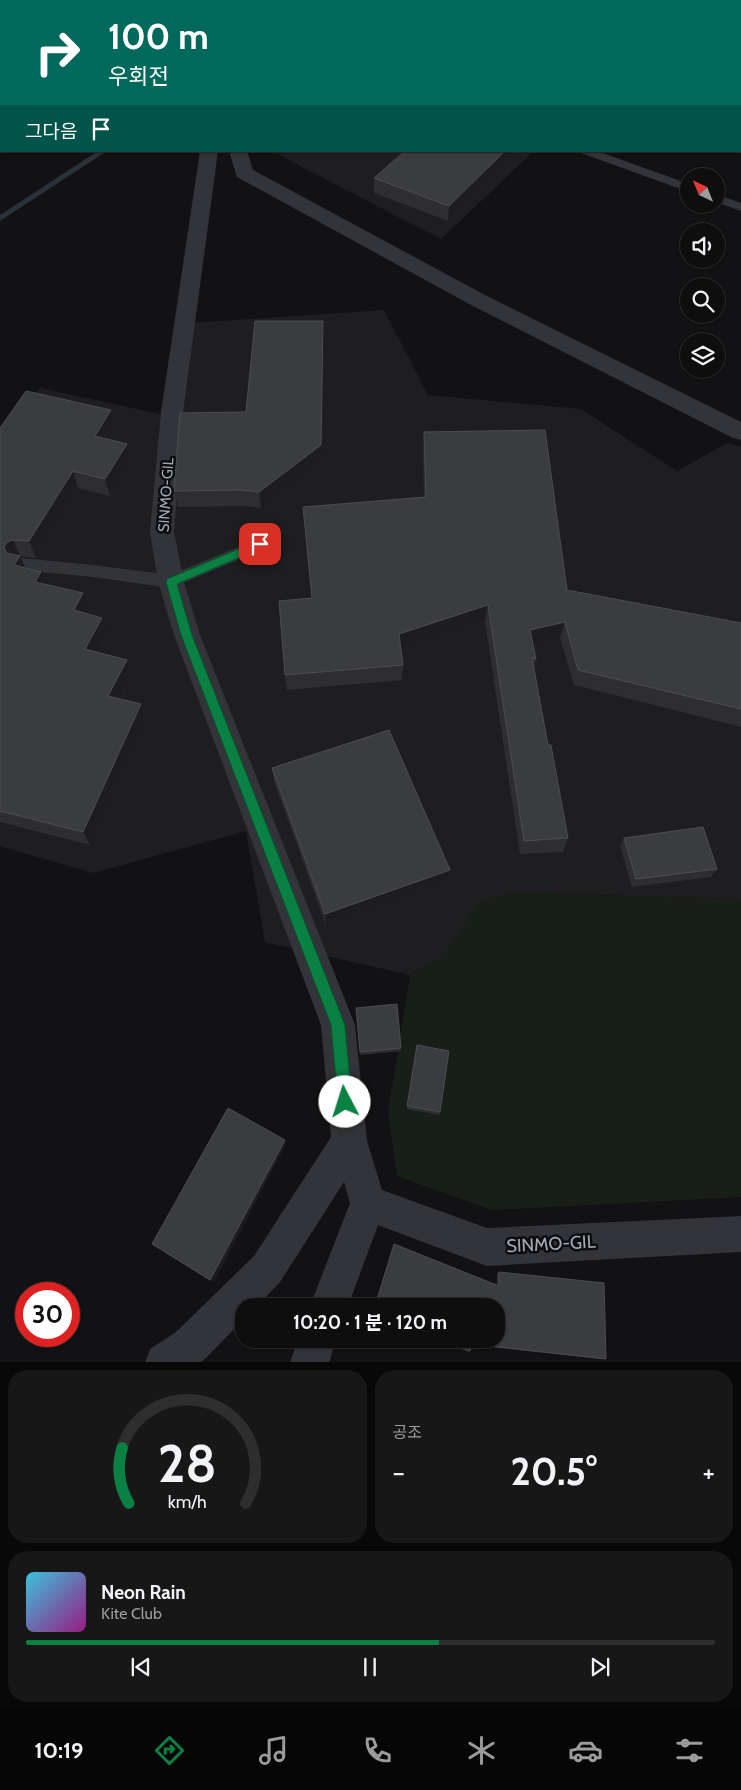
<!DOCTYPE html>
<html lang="ko">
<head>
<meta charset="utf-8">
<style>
  :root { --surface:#0e0e0f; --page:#171718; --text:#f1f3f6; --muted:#9b9c9e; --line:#2e2e2f; --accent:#0b8043 }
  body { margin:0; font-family:Cabin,"Noto Sans KR",sans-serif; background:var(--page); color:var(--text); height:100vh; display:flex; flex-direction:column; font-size:19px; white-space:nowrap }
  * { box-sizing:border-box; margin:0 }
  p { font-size:16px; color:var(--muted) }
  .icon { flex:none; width:28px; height:28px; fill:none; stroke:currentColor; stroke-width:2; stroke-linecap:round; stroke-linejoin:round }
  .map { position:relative; height:1362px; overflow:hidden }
  .side { display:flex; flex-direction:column; gap:8px; padding:8px; background:#080808; flex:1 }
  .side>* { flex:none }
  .banner { position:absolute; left:0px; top:0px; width:741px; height:152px; box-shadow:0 1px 4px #0004,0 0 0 1px var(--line); background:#00695c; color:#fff; overflow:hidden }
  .needle { width:32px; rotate:317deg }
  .tools { position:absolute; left:680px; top:168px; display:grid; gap:10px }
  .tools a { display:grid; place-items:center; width:45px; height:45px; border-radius:50%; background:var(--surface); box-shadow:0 1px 4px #0004,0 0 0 1px var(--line); font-size:25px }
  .speed { position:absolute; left:15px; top:1282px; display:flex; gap:10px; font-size:25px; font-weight:700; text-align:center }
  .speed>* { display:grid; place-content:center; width:65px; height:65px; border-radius:50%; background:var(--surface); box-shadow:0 1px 4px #0004,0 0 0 1px var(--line); line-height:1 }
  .speed .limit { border:8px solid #d22; background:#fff; color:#111 }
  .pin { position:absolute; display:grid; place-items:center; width:42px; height:42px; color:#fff; margin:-21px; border-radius:10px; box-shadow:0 2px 8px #0006 }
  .me { position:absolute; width:55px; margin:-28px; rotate:355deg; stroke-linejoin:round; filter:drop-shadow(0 0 4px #0008) }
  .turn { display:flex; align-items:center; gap:18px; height:105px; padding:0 25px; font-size:22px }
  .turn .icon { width:65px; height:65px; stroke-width:2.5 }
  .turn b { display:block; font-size:35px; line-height:42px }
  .then { display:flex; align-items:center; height:48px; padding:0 25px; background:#0003; gap:10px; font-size:19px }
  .big { font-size:38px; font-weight:700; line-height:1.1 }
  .side .card { flex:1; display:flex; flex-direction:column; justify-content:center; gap:8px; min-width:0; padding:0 18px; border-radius:20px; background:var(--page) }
  .side .dial { align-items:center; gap:0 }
  .dial svg { height:130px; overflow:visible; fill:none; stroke:var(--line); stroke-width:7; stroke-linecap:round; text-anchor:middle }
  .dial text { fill:var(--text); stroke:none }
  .song { display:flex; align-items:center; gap:15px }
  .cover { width:60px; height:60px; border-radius:8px; background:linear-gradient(135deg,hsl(190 70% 55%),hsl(310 70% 35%)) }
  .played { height:5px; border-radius:2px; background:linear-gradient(90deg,var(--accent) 60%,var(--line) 60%) }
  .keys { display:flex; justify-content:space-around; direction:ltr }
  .heat { display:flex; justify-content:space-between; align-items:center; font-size:28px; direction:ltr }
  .side .tiles { flex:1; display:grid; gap:8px; grid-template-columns:1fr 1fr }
  .card:last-child { grid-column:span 2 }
  .trip { position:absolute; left:235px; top:1298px; width:270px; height:50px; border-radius:20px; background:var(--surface); box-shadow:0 1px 4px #0004,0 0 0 1px var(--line); font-weight:700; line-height:50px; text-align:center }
  .menu { display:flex; height:80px; justify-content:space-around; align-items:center; background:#060606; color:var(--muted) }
  .menu .icon { width:35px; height:35px }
  .menu .on { color:var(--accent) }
  .menu b { font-size:22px; color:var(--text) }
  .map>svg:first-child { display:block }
  .built { fill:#1e1e21 }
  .green { fill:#181f18 }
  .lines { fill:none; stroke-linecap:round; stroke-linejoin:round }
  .stream { fill:#283238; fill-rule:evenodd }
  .service { fill:#333439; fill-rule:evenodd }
  .minor { fill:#333439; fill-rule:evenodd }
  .primary { stroke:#4f5258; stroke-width:28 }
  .wall { fill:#2e2e32 }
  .shaded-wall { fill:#1d1d20 }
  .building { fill:#3a3c40; stroke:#4b4d52 }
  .route { fill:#0b8043; stroke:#07532c }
  .labels { text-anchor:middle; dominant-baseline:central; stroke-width:5; stroke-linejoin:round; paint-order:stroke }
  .street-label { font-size:15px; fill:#a3aab5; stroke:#0d0d0f }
  .near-street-label { font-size:18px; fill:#a3aab5; stroke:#0d0d0f }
</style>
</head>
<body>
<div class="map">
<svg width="741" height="1363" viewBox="0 0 741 1363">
  <rect width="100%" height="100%" fill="#121214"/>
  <g class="built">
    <polygon points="279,151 534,151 441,239 279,155"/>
    <polygon points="384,310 428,395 581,409 677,471 727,443 741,447 741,899 517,893 481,900 443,957 410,975 265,942 246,831 93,873 0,846 0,435 40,388 164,415 175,324"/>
  </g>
  <polygon class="green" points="517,893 741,899 741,1197 492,1210 397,1176 388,1113 410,975 443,957 480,900"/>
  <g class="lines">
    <polygon class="stream" points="98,151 107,151 0,221 0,215"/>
    <g class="service">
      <polygon points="579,151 597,151 689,184 689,192 581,153"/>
      <polygon points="716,194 741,203 741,211 716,202"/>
      <polygon points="260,538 266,540 268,544 266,548 171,588 93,577 21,570 15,568 13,564 15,560 21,558 93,565 170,575"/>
    </g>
    <g class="minor">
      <polygon points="200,151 218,151 183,412 174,532 184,582 200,635 355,1025 367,1141 382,1190 487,1228 741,1216 741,1252 487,1266 378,1225 348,1306 310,1306 350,1203 344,1182 280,1282 257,1306 244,1306 244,1319 204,1360 199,1363 145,1363 150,1349 176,1332 254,1256 331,1137 321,1025 174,635 158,582 150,532 161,412"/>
      <polygon points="229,151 247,151 253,170 485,295 741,422 741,440 733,438 471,305 237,177"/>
      <polygon points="298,1339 336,1339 329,1363 290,1363"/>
    </g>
    <g class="primary">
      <polyline points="207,1 210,0"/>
      <polyline points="244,1 246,0"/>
      <polyline points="0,102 1,101"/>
      <polyline points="0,130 1,129"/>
    </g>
  </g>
  <g class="wall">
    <polygon points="518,151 448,221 374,193 374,178"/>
    <polygon points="323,338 322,461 261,508 245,506 178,507 174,491 246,412"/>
    <polygon points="111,410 116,427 109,439 127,444 132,461 110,496 78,488 36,558 20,556 24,568 47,585 89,609 87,614 108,633 98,652 127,660 132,675 120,699 141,704 146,719 90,845 0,822 0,428"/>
    <polygon points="424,432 567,590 741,623 741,727 574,685 560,638 533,644 536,659 534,667 548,745 568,838 563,852 520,854 485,621 401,649 403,665 402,680 287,690 285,675 311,598 424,497 423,450"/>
    <polygon points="272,768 448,881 326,925 274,781"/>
    <polygon points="624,838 717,869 711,877 632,887 620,846"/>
    <polygon points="356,1008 401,1048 401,1051 360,1055"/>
    <polygon points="417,1045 440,1112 440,1115 407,1109"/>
    <polygon points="499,1272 606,1359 601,1359 472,1345 470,1351 468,1352 436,1339 496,1339 497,1274"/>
  </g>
  <g class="shaded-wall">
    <polygon points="505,151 518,151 448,221 449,206"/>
    <polygon points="323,321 323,338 322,461 261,508 259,492"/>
    <polygon points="111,410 116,427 100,453 95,436"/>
    <polygon points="127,444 132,461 110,496 105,479"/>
    <polygon points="73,471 78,488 36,558 29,541"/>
    <polygon points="13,540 27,572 11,563 4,547 7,542"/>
    <polygon points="41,572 48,588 35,582"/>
    <polygon points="83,593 89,609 81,626 74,610"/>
    <polygon points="488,605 485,621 398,650 399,634"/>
    <polygon points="102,618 108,633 91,664 85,649"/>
    <polygon points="565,622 560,638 527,646 530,630"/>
    <polygon points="127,660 132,675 113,711 108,696"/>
    <polygon points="141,704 146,719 90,845 83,832"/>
    <polygon points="450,870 448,881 326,925 325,914"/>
    <polygon points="285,1140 286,1144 214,1282 210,1280"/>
  </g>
  <g class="building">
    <polygon points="405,151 505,151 449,206 374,178"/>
    <polygon points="255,321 323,321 321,445 259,492 242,490 174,491 180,413 246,412"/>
    <polygon points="26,391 111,410 95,436 127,444 105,479 73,471 29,541 13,540 7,542 4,547 7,553 20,556 14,565 41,572 35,582 83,593 74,610 102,618 85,649 127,660 108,696 141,704 83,832 0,811 0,428"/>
    <polygon points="545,430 567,590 741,623 741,709 578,670 565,622 530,630 536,659 532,658 548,745 551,745 568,838 524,841 488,605 399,634 403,665 285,675 279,601 312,598 303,507 426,497 424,432"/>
    <polygon points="389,730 450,870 325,914 272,768"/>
    <polygon points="703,827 717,869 636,879 624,838"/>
    <polygon points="397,1004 401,1048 360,1052 356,1008"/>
    <polygon points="417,1045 449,1051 440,1112 407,1106"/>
    <polygon points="228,1108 285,1140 210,1280 152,1244"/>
    <polygon points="394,1244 499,1286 499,1272 604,1283 606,1359 472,1344 470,1351 439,1339 496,1339 496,1306 375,1306"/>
  </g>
  <polygon class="route" points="260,540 264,542 265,544 264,547 177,584 192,635 345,1025 352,1102 350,1107 345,1109 340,1107 338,1102 331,1025 181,635 166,582 167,579"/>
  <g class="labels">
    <g class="street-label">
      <text transform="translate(166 495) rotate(-86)">SINMO-GIL</text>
    </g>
    <g class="near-street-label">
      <text transform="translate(551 1244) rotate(-3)">SINMO-GIL</text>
    </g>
  </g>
</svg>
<div class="tools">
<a><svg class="needle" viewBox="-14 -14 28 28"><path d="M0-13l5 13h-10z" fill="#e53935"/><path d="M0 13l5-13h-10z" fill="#9b9c9e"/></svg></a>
<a><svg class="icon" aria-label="sound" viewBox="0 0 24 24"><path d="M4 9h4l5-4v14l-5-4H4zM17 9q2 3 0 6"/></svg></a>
<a><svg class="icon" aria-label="search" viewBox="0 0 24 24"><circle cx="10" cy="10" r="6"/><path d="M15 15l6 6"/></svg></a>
<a><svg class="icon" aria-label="layers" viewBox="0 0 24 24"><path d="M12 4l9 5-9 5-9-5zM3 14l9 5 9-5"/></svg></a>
</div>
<div class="speed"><div class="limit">30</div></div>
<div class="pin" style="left:260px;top:544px;background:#d93025"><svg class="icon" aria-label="arrive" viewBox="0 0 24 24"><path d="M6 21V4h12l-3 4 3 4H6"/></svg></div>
<svg class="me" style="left:345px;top:1102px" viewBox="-20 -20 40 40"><circle r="19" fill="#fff"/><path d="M0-13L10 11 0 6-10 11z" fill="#0b8043"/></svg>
<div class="trip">10:20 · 1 분 · 120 m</div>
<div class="banner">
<div class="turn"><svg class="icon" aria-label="right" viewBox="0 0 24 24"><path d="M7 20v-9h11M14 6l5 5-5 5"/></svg><div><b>100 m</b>우회전</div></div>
<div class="then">그다음<svg class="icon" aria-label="arrive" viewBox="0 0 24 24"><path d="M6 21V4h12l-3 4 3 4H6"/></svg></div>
</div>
</div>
<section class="side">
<div class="tiles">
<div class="card dial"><svg viewBox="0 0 100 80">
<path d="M14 69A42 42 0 1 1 86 69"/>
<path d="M14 69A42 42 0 0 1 10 35" stroke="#0b8043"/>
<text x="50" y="56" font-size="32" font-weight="700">28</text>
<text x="50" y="72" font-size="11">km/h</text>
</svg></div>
<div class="card"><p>공조</p>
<div class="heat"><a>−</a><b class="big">20.5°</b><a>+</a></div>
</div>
<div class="card">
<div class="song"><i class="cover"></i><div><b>Neon Rain</b><p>Kite Club</p></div></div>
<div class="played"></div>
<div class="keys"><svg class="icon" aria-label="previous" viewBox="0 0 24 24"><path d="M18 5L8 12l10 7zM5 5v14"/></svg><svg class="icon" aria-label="pause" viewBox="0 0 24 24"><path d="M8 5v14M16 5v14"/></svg><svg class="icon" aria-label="next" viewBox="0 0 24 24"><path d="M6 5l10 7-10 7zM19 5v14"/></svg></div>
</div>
</div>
</section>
<nav class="menu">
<b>10:19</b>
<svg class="icon on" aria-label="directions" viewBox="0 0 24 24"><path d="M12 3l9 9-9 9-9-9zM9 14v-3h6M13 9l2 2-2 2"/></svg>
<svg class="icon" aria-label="music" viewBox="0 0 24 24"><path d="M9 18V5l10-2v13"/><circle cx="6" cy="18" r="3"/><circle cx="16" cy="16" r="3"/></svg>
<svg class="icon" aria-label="phone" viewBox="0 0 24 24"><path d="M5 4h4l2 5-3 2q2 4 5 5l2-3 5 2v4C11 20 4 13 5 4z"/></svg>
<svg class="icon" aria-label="climate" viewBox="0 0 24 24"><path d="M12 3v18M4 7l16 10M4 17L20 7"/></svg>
<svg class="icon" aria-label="car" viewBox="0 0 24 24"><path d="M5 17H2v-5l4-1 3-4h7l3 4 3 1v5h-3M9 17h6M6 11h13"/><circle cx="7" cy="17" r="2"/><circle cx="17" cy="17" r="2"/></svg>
<svg class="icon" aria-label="filters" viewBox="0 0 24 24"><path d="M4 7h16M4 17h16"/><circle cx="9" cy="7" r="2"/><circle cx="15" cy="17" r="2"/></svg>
</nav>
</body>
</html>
